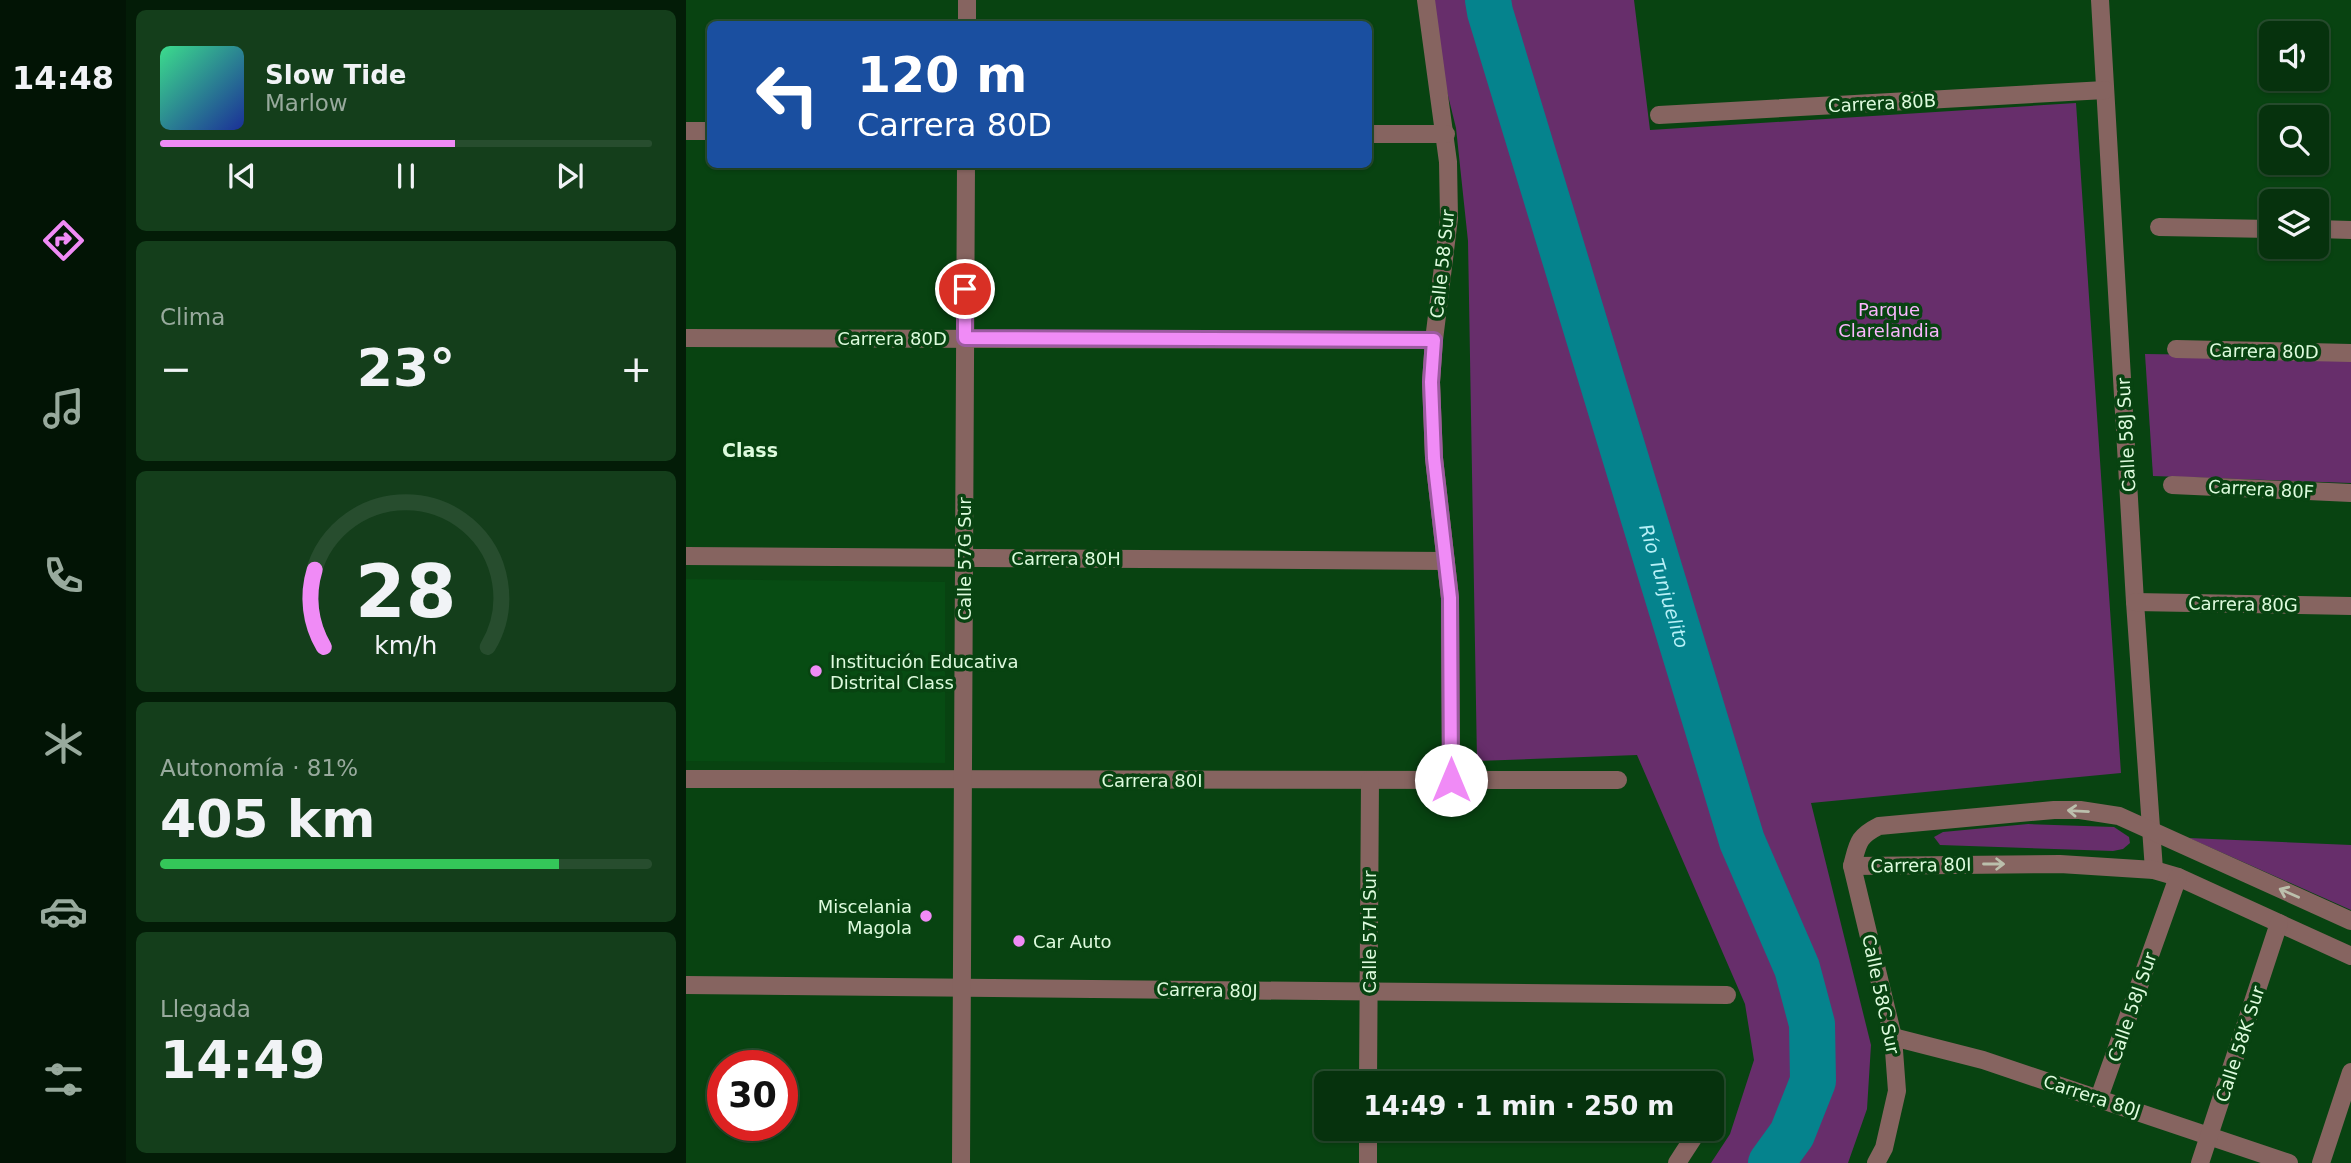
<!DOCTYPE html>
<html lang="es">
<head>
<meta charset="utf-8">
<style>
  :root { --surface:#06320d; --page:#143e1b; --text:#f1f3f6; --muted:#98aa9d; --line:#274d2e; --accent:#f08bf6 }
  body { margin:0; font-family:"DejaVu Sans",sans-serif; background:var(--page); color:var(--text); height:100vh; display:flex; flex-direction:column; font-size:26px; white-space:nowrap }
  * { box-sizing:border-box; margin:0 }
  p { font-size:23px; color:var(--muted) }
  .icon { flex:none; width:38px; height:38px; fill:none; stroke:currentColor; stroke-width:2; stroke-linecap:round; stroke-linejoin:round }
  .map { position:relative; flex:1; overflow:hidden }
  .panel { display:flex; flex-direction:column; gap:10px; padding:10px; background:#031c07; width:560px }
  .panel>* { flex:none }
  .banner { position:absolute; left:21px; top:21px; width:665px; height:147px; border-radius:10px; box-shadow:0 2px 5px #0004,0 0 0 2px var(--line); background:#1a4fa0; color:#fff; overflow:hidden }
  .tools { position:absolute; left:1573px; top:21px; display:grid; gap:14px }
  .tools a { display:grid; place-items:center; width:70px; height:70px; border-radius:10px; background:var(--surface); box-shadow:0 2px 5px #0004,0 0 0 2px var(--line); font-size:35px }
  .speed { position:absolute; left:21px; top:1050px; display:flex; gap:14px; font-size:35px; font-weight:700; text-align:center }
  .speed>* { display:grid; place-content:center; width:91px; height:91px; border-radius:50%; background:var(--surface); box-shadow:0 2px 5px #0004,0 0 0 2px var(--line); line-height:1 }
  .speed .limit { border:10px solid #d22; background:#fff; color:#111 }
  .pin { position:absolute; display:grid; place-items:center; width:60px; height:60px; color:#fff; margin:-30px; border:4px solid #fff; border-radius:50%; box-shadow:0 2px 7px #0007 }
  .me { position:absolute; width:77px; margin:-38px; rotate:0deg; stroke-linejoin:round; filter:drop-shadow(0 0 5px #0008) }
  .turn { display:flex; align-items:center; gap:24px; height:147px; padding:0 35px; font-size:32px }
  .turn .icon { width:91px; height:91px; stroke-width:2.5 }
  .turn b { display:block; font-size:49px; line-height:60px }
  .big { font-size:52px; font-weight:600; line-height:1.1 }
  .panel .tile { flex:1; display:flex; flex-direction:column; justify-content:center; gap:10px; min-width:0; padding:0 24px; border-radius:10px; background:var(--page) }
  .panel .dial { align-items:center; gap:0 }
  .dial svg { height:182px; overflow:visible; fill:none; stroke:var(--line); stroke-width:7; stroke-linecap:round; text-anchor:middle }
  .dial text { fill:var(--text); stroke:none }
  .song { display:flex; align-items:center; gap:21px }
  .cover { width:84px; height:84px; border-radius:10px; background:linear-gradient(135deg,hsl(150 70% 55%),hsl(230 70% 35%)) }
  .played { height:7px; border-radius:4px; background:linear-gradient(90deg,var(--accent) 60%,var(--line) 60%) }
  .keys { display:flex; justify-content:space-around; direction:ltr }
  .heat { display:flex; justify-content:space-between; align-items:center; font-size:38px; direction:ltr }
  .charge { height:10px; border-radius:5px; background:linear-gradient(90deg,#34c759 81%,var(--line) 0) }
  .trip { position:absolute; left:628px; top:1071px; width:410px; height:70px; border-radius:10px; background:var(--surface); box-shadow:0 2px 5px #0004,0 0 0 2px var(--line); font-weight:600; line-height:70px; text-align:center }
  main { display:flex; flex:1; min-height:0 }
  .dock { display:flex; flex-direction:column; width:126px; justify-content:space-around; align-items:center; background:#021405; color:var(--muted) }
  .dock .icon { width:49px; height:49px }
  .dock .selected { color:var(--accent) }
  .dock b { font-size:32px; color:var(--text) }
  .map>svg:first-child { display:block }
  .built { fill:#074c13 }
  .green { fill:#672e6b }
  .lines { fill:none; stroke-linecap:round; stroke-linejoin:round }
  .river { stroke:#05838d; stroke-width:46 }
  .street { stroke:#866460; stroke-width:18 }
  .oneway { stroke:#bbbfac }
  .route-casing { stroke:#9c5aa0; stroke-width:18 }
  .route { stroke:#f08bf6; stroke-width:12 }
  .poi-dot { fill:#f08bf6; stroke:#084311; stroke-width:2.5 }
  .labels { text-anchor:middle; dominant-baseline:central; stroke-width:7; stroke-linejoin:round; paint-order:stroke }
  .street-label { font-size:18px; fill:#defbde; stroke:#084311 }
  .park-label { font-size:18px; fill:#fab7fd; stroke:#084311 }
  .poi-label { font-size:18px; fill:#defbde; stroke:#084311; text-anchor:start }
  .neighbourhood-label { font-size:19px; font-weight:bold; fill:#defbde; stroke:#084311 }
  .water-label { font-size:19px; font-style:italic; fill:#b7f0f7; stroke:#084311 }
</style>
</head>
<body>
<main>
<nav class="dock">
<b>14:48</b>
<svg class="icon selected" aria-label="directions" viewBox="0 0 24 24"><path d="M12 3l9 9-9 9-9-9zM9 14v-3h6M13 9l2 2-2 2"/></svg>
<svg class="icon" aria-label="music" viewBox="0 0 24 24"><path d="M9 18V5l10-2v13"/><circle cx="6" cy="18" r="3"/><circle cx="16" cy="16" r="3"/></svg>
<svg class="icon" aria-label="phone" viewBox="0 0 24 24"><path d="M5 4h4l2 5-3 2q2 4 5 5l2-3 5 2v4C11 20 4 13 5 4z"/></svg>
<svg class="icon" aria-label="climate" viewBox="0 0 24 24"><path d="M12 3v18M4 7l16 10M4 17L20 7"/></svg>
<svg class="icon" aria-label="car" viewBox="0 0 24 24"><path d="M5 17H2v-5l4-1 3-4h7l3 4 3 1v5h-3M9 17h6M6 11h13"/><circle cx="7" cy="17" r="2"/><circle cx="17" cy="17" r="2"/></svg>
<svg class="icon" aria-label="filters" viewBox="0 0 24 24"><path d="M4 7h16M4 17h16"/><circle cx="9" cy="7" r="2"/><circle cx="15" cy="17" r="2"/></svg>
</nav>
<section class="panel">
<div class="tile">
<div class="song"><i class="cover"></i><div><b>Slow Tide</b><p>Marlow</p></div></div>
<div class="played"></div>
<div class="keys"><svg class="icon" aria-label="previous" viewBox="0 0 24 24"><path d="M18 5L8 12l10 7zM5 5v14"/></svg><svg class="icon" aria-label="pause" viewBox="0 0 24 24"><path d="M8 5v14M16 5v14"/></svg><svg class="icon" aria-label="next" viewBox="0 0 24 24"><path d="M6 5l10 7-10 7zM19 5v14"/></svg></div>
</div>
<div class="tile"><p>Clima</p>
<div class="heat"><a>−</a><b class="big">23°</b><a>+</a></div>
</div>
<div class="tile dial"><svg viewBox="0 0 100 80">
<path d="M14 69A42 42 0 1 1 86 69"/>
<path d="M14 69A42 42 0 0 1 10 35" stroke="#f08bf6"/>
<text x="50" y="56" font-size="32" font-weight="700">28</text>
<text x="50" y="72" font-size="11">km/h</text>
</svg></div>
<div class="tile"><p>Autonomía · 81%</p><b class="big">405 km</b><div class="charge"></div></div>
<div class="tile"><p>Llegada</p><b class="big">14:49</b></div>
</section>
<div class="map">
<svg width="1665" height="1163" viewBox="0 0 1665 1163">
  <rect width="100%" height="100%" fill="#084311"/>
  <polygon class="built" points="0,579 259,582 259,763 0,761"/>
  <g class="green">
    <polygon points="746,0 948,0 964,130 1390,103 1435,773 1125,803 1185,1045 1181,1109 1162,1163 1025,1163 1044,1134 1068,1060 1059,1004 951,755 791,761 782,241 770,128 754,63"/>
    <polygon points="1459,354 1665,357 1665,483 1467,476"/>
    <polygon points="1342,824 1428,827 1443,837 1444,843 1437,849 1427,851 1254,845 1248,837 1257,832"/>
    <polygon points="1503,838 1665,845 1665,910"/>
  </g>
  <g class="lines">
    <path class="river" id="s1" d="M802 0 804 12 1056 841 1111 968 1126 1024 1127 1081 1106 1134 1085 1163"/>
    <g class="street">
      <polyline points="740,0 762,162 763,218 748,340 745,382 748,458 764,598 765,780"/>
      <polyline points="1414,0 1449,602 1468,870"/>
      <polyline points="281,24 281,0"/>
      <polyline points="973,115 1419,90"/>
      <polyline points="0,131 24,131"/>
      <polyline points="682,134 760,134"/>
      <polyline points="1473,227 1586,229"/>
      <polyline points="1631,229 1665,230"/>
      <polyline points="0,338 748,340"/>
      <polyline points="1490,349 1665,353"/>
      <polyline points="1486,485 1665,493"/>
      <polyline points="0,556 760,561"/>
      <polyline points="1449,602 1665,606"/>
      <polyline points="0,779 932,780"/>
      <polyline points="1166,866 1374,864 1468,870 1492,877 1665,956"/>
      <polyline points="0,985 1041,995"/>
      <polyline points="1207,1037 1297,1060 1603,1163"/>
      <polyline points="682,1083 684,780"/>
      <polyline points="1413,1098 1492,877"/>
      <polyline points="275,1163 280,164"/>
      <polyline points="682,1163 682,1129"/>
      <polyline points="991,1163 1013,1129"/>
      <path d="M1190 1163 1198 1148 1211 1091 1207 1037 1166 866C1172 844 1171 837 1193 826L1368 810H1394L1433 816 1665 921"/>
      <polyline points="1514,1163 1593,923"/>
      <polyline points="1635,1163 1665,1072"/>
    </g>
  </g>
  <defs><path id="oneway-shaft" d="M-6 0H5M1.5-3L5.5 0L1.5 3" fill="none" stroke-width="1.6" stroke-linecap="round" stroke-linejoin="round" transform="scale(1.75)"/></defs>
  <g class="oneway">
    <use href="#oneway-shaft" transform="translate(1392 811) rotate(-177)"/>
    <use href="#oneway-shaft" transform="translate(1308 864)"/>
    <use href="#oneway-shaft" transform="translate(1603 893) rotate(-156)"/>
  </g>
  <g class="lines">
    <defs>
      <polyline id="route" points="279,289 279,338 748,340 745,382 748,458 764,598 765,780"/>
    </defs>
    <use href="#route" class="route-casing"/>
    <use href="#route" class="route"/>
  </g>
  <g class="poi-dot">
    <circle cx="130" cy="671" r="7"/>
    <circle cx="240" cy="916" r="7"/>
    <circle cx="333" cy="941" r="7"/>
  </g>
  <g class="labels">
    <g class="street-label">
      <text transform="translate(1196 103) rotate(-3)">Carrera 80B</text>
      <text transform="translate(756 264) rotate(-84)">Calle 58 Sur</text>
      <text x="206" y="338">Carrera 80D</text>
      <text transform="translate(1578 351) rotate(1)">Carrera 80D</text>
      <text transform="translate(1440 435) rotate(-93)">Calle 58J Sur</text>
      <text transform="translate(1575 489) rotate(3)">Carrera 80F</text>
      <text x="380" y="558">Carrera 80H</text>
      <text transform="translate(278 559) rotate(-90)">Calle 57G Sur</text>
      <text transform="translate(1557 604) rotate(1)">Carrera 80G</text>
      <text x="466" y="780">Carrera 80I</text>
      <text transform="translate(1235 865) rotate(-1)">Carrera 80I</text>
      <text transform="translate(683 932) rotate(-90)">Calle 57H Sur</text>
      <text transform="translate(521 990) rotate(1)">Carrera 80J</text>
      <text transform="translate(1195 994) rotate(78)">Calle 58C Sur</text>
      <text transform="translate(1446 1007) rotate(-71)">Calle 58J Sur</text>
      <text transform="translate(1554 1044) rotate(-72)">Calle 58K Sur</text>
      <text transform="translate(1406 1096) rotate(18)">Carrera 80J</text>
    </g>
    <g class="park-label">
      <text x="1203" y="309">Parque<tspan x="1203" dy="21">Clarelandia</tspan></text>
    </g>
    <g class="poi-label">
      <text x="144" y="661">Institución Educativa<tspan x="144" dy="21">Distrital Class</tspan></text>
      <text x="226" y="906" text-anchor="end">Miscelania<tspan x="226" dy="21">Magola</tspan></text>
      <text x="347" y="941">Car Auto</text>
    </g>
    <g class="neighbourhood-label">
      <text x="64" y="450">Class</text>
    </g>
    <g class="water-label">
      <text stroke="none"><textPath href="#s1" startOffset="612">Río Tunjuelito</textPath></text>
    </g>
  </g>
</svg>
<div class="tools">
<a><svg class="icon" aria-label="sound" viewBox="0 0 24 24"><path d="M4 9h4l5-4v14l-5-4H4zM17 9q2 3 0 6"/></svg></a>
<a><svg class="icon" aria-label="search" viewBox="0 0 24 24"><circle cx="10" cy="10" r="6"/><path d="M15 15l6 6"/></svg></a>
<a><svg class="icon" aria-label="layers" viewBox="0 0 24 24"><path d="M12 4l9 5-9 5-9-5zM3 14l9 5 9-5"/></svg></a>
</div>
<div class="speed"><div class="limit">30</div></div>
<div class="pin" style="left:279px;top:289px;background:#d93025"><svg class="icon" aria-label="arrive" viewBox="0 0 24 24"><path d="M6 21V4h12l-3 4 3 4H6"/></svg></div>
<svg class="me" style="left:765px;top:780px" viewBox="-20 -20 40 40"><circle r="19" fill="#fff"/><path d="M0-13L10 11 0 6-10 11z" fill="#f08bf6"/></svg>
<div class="trip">14:49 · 1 min · 250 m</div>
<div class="banner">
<div class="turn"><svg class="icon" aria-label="left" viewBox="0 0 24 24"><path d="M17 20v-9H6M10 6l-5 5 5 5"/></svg><div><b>120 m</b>Carrera 80D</div></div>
</div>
</div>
</main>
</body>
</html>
